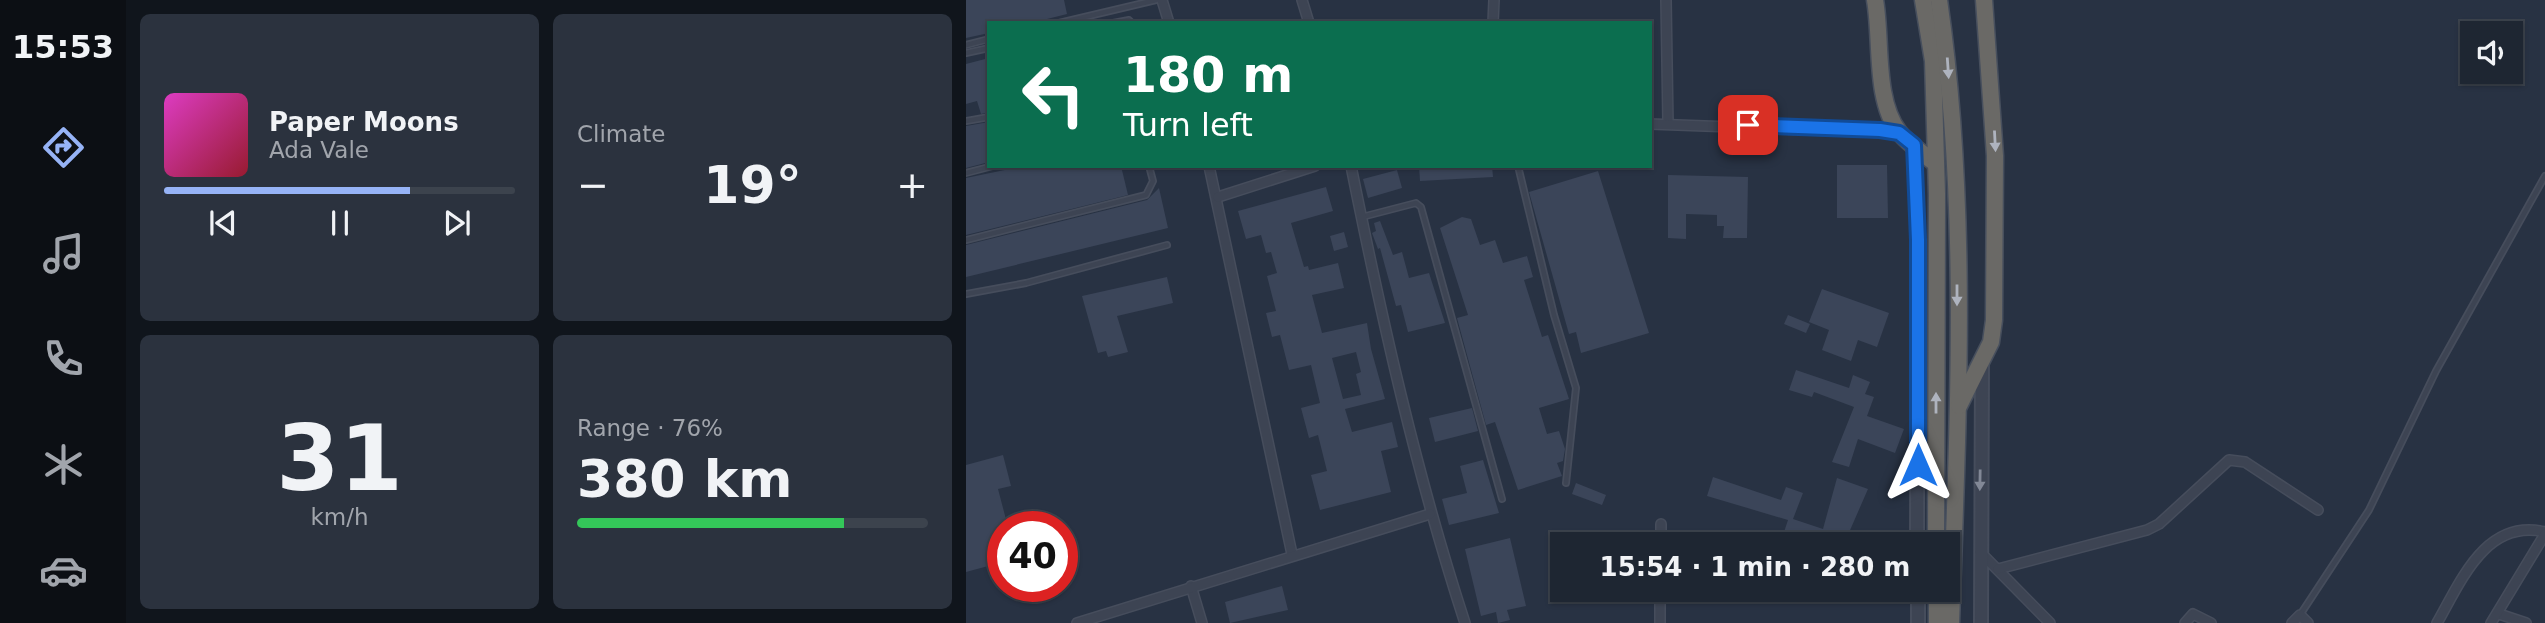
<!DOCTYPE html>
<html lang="en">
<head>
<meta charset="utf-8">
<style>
  :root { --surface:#1e2632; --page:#2b323e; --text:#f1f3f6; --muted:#a1a5ac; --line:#3c434d; --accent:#96b3f6 }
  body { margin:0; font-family:"DejaVu Sans",sans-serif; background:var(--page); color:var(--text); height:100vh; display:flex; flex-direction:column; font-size:26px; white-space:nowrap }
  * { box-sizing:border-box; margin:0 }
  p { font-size:23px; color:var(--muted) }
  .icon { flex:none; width:38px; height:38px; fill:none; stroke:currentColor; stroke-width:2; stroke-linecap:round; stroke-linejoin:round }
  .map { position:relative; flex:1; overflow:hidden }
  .sheet { display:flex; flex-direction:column; gap:14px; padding:14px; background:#10151c; width:840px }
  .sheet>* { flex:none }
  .top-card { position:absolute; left:21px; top:21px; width:665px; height:147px; border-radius:0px; box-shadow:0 2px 5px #0004,0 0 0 2px var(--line); background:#0b6e4f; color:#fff; overflow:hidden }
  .fabs { position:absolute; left:1494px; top:21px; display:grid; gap:14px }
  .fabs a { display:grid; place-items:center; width:63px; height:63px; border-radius:0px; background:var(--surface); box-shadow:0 2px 5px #0004,0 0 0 2px var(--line); font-size:35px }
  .speed { position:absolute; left:21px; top:511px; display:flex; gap:14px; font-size:35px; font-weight:700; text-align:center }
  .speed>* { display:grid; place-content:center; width:91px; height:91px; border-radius:50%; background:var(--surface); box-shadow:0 2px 5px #0004,0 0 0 2px var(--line); line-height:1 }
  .speed .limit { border:10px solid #d22; background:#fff; color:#111 }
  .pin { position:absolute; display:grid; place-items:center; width:60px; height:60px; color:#fff; margin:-30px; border-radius:14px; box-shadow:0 4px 10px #0006 }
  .me { position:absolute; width:77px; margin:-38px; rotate:0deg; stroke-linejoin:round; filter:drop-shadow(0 0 5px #0008) }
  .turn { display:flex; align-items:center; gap:24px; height:147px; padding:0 21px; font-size:32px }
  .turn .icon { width:91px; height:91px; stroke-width:2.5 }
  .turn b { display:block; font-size:49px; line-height:60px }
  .big { font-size:52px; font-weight:800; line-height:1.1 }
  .sheet .card { flex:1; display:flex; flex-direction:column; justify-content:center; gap:10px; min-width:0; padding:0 24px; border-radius:10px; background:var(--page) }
  .sheet .dial { align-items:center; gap:0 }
  .dial b { font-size:91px; line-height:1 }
  .song { display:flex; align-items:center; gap:21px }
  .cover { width:84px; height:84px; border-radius:10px; background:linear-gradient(135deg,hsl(310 70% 55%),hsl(350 70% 35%)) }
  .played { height:7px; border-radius:4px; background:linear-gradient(90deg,var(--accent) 70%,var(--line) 70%) }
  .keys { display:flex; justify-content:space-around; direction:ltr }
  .heat { display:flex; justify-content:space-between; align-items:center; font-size:38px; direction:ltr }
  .charge { height:10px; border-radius:5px; background:linear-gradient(90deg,#34c759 76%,var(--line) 0) }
  .sheet .tiles { flex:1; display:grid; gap:14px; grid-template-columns:repeat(2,1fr) }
  .trip { position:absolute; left:584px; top:532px; width:410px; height:70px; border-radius:0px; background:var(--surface); box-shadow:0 2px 5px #0004,0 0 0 2px var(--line); font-weight:800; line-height:70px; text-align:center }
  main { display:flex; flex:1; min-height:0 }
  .dock { display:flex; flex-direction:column; width:126px; justify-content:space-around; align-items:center; background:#0c0f14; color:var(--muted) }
  .dock .icon { width:49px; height:49px }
  .dock .on { color:var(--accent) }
  .dock b { font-size:32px; color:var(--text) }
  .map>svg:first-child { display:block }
  .building { fill:#3b4559; fill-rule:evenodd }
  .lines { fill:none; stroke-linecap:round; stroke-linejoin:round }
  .service-casing { stroke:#464d5c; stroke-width:8 }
  .minor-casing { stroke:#464d5c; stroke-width:12 }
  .tertiary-casing { stroke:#464d5c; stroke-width:16 }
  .trunk-casing { stroke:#474f5d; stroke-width:19 }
  .service { stroke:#3d4453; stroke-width:4.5 }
  .minor { stroke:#3d4453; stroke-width:9 }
  .tertiary { stroke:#3d4453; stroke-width:12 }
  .trunk { stroke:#6a6966; stroke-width:16 }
  .oneway { fill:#aeb3be }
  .oneway2 { fill:#828896 }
  .route-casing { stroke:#114b97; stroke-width:18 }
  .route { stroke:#1a73e8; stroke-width:12 }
</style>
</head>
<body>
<main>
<nav class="dock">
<b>15:53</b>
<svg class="icon on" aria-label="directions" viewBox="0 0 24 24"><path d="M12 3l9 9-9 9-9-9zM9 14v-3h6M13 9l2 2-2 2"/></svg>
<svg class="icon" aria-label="music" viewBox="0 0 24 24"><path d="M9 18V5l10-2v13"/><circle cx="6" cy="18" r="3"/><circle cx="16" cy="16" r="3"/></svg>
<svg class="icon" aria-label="phone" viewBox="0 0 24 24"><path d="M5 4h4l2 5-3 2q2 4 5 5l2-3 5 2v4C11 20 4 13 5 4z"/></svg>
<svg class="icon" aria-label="climate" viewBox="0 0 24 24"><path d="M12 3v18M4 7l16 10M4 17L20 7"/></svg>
<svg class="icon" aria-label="car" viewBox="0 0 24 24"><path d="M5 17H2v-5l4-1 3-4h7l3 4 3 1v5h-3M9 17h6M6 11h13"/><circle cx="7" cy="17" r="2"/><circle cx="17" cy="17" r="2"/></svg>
</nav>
<section class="sheet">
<div class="tiles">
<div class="card">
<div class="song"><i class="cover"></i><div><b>Paper Moons</b><p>Ada Vale</p></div></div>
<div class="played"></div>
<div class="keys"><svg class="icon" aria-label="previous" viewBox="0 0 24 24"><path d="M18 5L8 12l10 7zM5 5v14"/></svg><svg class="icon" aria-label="pause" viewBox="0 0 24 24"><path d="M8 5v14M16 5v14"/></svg><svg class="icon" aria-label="next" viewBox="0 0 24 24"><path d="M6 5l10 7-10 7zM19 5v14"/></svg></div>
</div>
<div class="card"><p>Climate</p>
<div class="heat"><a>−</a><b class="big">19°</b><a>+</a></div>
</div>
<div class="card dial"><b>31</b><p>km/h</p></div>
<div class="card"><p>Range · 76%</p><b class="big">380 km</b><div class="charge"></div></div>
</div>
</section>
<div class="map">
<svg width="1579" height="623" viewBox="0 0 1579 623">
  <rect width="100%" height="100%" fill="#283243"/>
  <g class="building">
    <polygon points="0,0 98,0 101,14 65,23 23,23 23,33 0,38"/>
    <polygon points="23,58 23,112 15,114 11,101 0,104 0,64"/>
    <polygon points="23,122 23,162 0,168 0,126"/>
    <polygon points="871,165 921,165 922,218 871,218"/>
    <polygon points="58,166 155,166 162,195 0,235 0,178"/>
    <polygon points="453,166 526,166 527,177 454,181"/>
    <polygon points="431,170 436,188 402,198 397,179"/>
    <polygon points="632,171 683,333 615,353 610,332 603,334 563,192"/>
    <polygon points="702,175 782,177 781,238 757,238 758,226 751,226 751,215 720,214 720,239 702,238"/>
    <path d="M360 187 367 211 325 223 338 267 342 266 343 270 372 263 378 288 346 295 356 333 401 323 405 349 419 399 379 409 386 432 426 422 432 447 415 451 425 492 354 510 345 475 361 471 352 435 343 438 335 408 354 403 345 365 323 370 314 335 306 337 300 313 310 311 301 276 311 273 305 252 300 253 295 235 280 239 272 211ZM390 352 395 372 390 374 395 395 377 399 366 358Z"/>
    <polygon points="193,188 202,228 0,277 0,245 181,200"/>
    <polygon points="496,217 505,219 514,245 529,240 537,263 561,256 567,277 558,280 576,337 582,335 603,399 573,408 581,434 593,431 599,449 597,461 591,463 596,476 552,490 529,422 520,425 491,318 502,315 474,228"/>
    <polygon points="414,221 427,255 436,252 443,278 463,273 479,323 442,332 435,305 430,306 414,248 412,249 406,233 410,231 408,223"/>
    <polygon points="378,232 382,247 368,251 364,236"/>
    <polygon points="201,277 207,303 151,316 162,352 142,357 140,351 132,353 116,296"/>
    <polygon points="856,289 923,313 911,347 892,340 885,361 856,350 863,330 843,322"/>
    <polygon points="822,315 844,324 840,333 818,324"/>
    <polygon points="830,370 883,388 887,375 904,382 899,394 908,397 901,416 938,429 929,453 892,439 883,467 866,462 888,407 848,392 846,397 823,390"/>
    <polygon points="506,408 512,431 469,442 463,418"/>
    <polygon points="37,455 45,486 32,489 42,527 37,527 37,562 0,572 0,465"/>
    <polygon points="517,460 533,513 483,525 476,499 501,493 494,466"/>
    <polygon points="747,477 815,500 820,487 837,493 827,519 857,529 871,478 902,489 878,544 814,544 822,520 741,496"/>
    <polygon points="610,483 640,495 636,505 606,494"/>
    <polygon points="544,538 560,606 541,610 544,620 532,623 530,612 515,616 499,549"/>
    <polygon points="316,586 322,610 264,623 259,602"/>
  </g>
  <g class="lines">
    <defs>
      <g id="service">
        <polyline points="93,23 190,0"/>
        <polyline points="147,23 163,20 166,23"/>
        <polyline points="0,45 23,39"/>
        <polyline points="0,53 23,48"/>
        <polyline points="0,121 23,117"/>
        <polyline points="552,166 588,315 610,388 600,483"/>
        <polyline points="0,173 27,166"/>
        <polyline points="396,217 450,203 455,207 536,499"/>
        <polyline points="0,240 180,195 187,181 183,166"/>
        <polyline points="0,294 60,283 201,245"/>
        <polyline points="1334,615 1403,510 1470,371 1579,176"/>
      </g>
      <g id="minor">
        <polyline points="196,0 203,23"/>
        <polyline points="336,0 343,23"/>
        <polyline points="700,0 702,123"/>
        <polyline points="527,23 528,0"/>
        <polyline points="684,124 933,133"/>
        <polyline points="243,166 326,554"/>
        <path d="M385 166C416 320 450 473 499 623"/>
        <polyline points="252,197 349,166"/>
        <polyline points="695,544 695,524"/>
        <polyline points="1014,552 1084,623"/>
        <polyline points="1032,569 1181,530 1193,524 1263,460 1279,462 1352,510"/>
        <polyline points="225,586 236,623"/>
        <polyline points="1533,614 1560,623"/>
        <polyline points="111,623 464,514"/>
        <polyline points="694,623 694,590"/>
        <polyline points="1219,623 1227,614 1245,623"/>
        <polyline points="1326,623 1334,615 1342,623"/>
        <path d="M1471 623C1495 581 1520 518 1579 532"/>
        <polyline points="1525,623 1579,534"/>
      </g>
      <g id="tertiary">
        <polyline points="948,145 952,240 951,544"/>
        <polyline points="952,590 952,623"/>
        <polyline points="1015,623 1016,363"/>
      </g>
      <g id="trunk">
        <path d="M909 0C916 39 908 100 933 132 942 144 958 154 970 164"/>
        <polyline points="957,0 967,61 971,194 970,544"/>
        <path d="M973 0C1003 205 992 417 985 623"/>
        <polyline points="993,406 1025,342 1028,320 1029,156 1018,0"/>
        <polyline points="971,590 971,623"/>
      </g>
    </defs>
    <use href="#service" class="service-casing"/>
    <use href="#minor" class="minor-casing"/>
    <use href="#tertiary" class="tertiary-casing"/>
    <use href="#trunk" class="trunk-casing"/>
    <use href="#service" class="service"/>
    <use href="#minor" class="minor"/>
    <use href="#tertiary" class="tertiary"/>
    <use href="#trunk" class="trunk"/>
  </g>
  <defs><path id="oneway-solid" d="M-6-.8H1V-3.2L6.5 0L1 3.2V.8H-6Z" transform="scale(1.75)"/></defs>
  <g class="oneway">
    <use href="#oneway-solid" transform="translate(982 68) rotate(86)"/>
    <use href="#oneway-solid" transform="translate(1029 141) rotate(87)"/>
    <use href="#oneway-solid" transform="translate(991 295) rotate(90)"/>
    <use href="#oneway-solid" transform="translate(970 403) rotate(-90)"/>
  </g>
  <use class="oneway2" href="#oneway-solid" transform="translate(1014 480) rotate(91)"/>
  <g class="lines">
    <defs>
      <polyline id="route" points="782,125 914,130 933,133 948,145 952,240 952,465"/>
    </defs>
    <use href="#route" class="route-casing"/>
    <use href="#route" class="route"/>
  </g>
</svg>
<div class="fabs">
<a><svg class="icon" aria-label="sound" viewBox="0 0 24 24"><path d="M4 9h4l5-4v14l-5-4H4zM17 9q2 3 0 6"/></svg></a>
</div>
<div class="speed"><div class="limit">40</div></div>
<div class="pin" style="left:782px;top:125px;background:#d93025"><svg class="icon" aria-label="arrive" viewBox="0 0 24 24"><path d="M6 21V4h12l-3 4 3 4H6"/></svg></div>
<svg class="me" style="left:952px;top:465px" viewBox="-20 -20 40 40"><path d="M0-17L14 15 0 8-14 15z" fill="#1a73e8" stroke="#fff" stroke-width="4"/></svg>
<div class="trip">15:54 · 1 min · 280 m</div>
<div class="top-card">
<div class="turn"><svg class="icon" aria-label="left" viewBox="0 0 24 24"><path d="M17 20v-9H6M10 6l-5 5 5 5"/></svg><div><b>180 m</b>Turn left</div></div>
</div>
</div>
</main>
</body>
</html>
